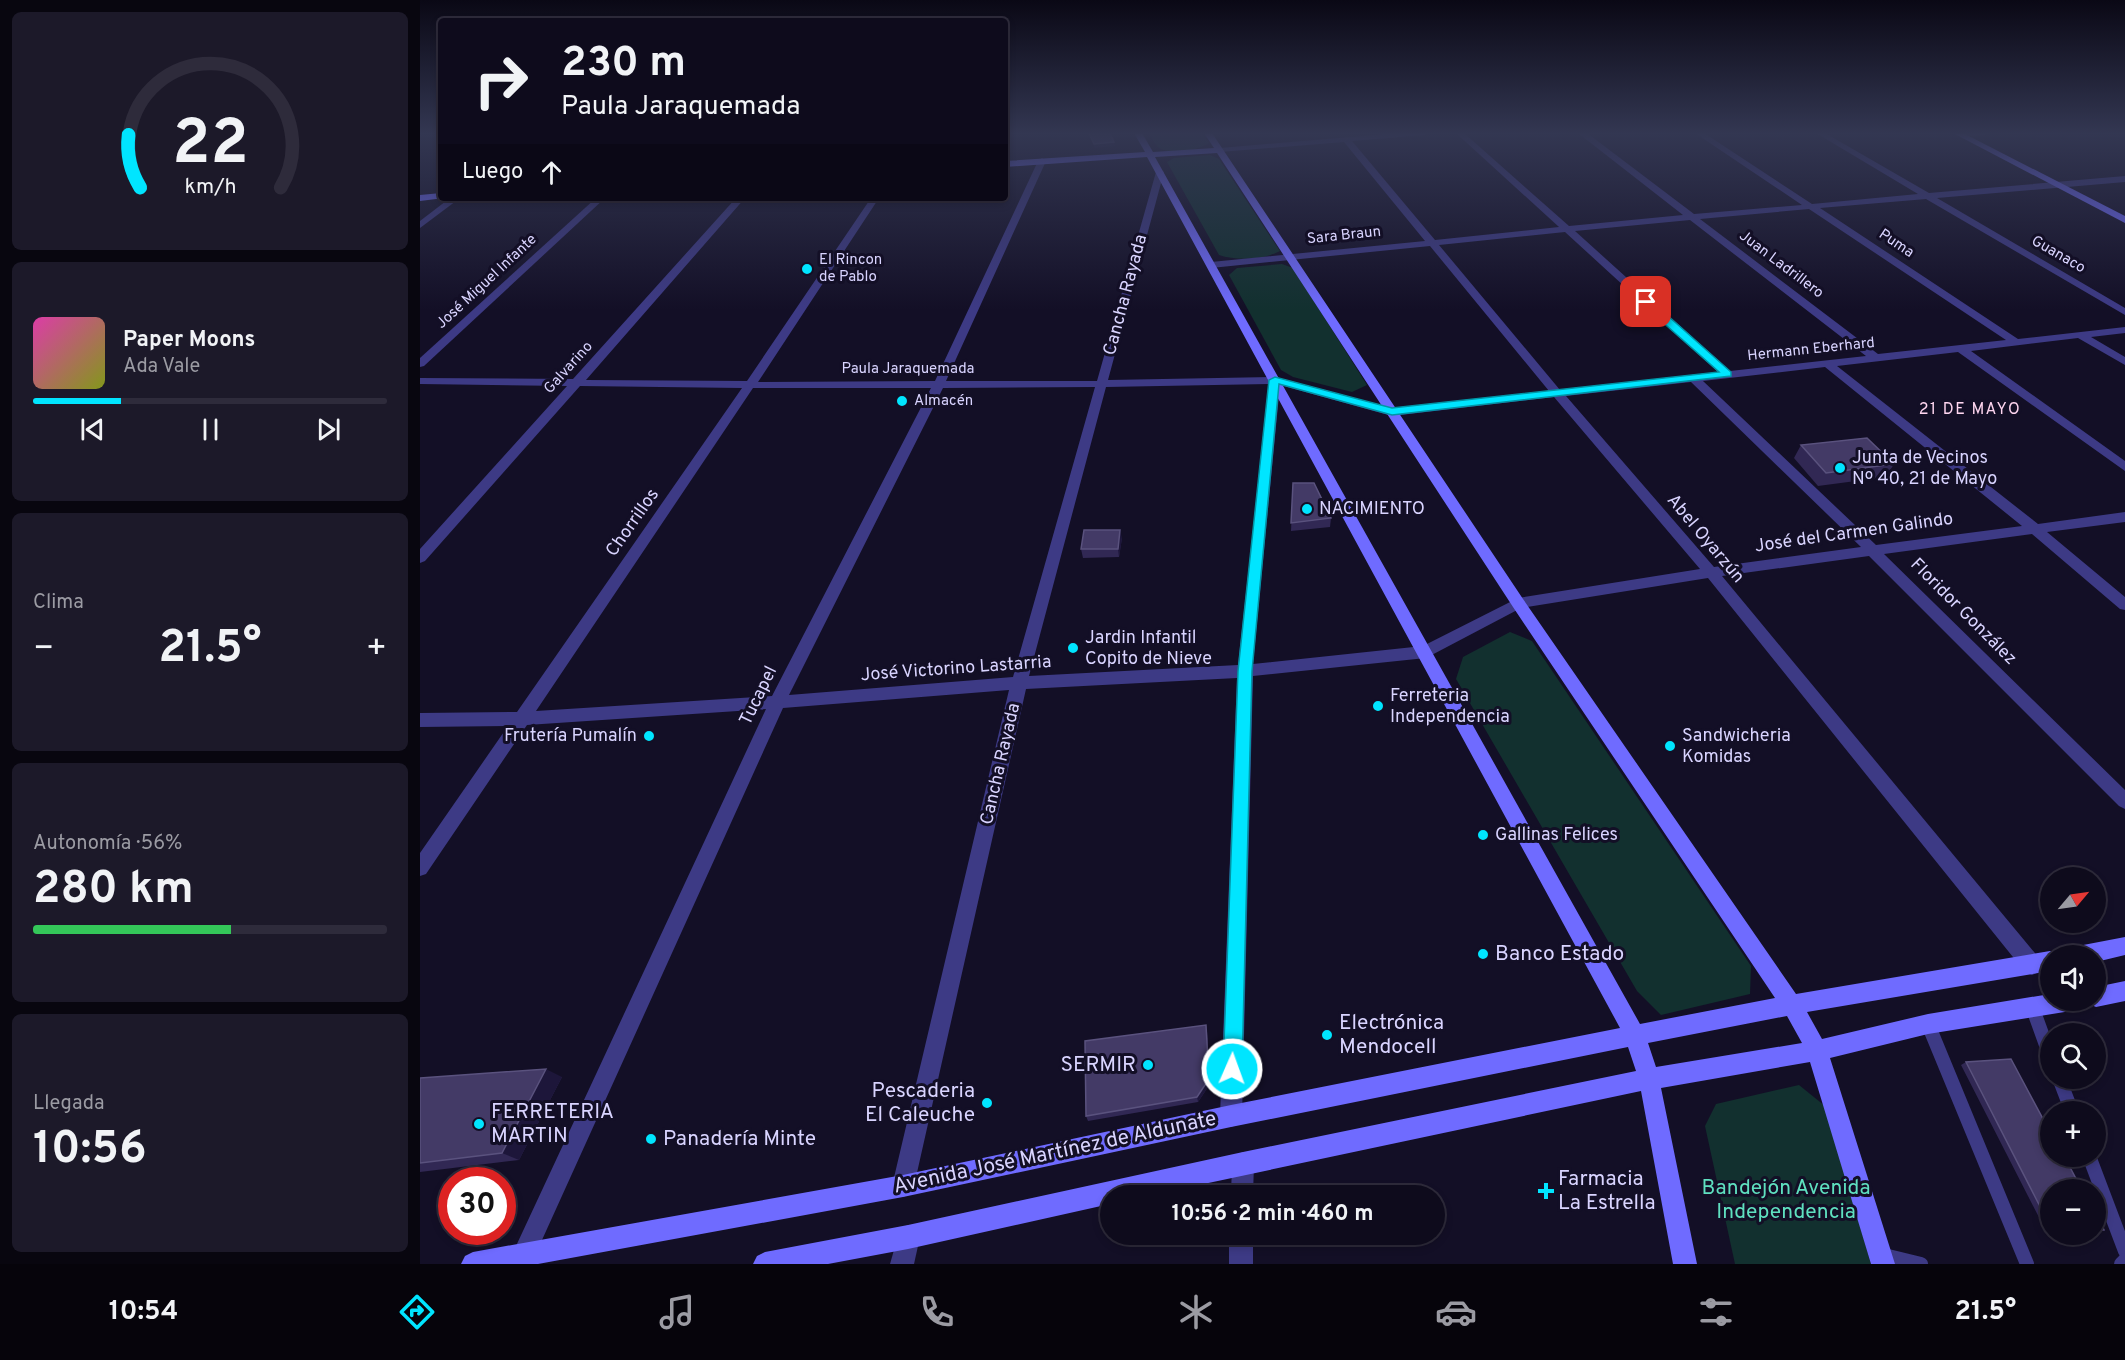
<!DOCTYPE html>
<html lang="es">
<head>
<meta charset="utf-8">
<style>
  :root { --surface:#0e0b1c; --page:#1c1929; --text:#f1f3f6; --muted:#9b9ba3; --line:#2e2b3b; --accent:#00e5ff }
  body { margin:0; font-family:Overpass,sans-serif; background:var(--page); color:var(--text); height:100vh; display:flex; flex-direction:column; font-size:22px; white-space:nowrap }
  * { box-sizing:border-box; margin:0 }
  p { font-size:20px; color:var(--muted) }
  .icon { flex:none; width:33px; height:33px; fill:none; stroke:currentColor; stroke-width:2; stroke-linecap:round; stroke-linejoin:round }
  .map { position:relative; flex:1; overflow:hidden }
  .sheet { display:flex; flex-direction:column; gap:12px; padding:12px; background:#08060f; width:420px }
  .sheet>* { flex:none }
  .banner { position:absolute; left:18px; top:18px; width:570px; height:183px; border-radius:6px; box-shadow:0 3px 9px #0003,0 0 0 2px var(--line); background:#0e0b1c; color:var(--text); overflow:hidden }
  .needle { width:39px; rotate:61deg }
  .controls { position:absolute; left:1620px; top:867px; display:grid; gap:12px }
  .controls a { display:grid; place-items:center; width:66px; height:66px; border-radius:50%; background:var(--surface); box-shadow:0 3px 9px #0003,0 0 0 2px var(--line); font-size:30px }
  .speed { position:absolute; left:18px; top:1167px; display:flex; gap:12px; font-size:30px; font-weight:700; text-align:center }
  .speed>* { display:grid; place-content:center; width:78px; height:78px; border-radius:50%; background:var(--surface); box-shadow:0 3px 9px #0003,0 0 0 2px var(--line); line-height:1 }
  .speed .limit { border:9px solid #d22; background:#fff; color:#111 }
  .pin { position:absolute; display:grid; place-items:center; width:51px; height:51px; color:#fff; margin:-26px; border-radius:12px; box-shadow:0 3px 9px #0006 }
  .me { position:absolute; width:66px; margin:-33px; rotate:2deg; stroke-linejoin:round; filter:drop-shadow(0 0 4px #0008) }
  .turn { display:flex; align-items:center; gap:21px; height:126px; padding:0 24px; font-size:27px }
  .turn .icon { width:78px; height:78px; stroke-width:2.5 }
  .turn b { display:block; font-size:42px; line-height:51px }
  .then { display:flex; align-items:center; height:57px; padding:0 24px; background:#0003; gap:12px; font-size:22px }
  .big { font-size:45px; font-weight:700; line-height:1.1 }
  .sheet .card { flex:1; display:flex; flex-direction:column; justify-content:center; gap:9px; min-width:0; padding:0 21px; border-radius:9px; background:var(--page) }
  .sheet .dial { align-items:center; gap:0 }
  .dial svg { height:156px; overflow:visible; fill:none; stroke:var(--line); stroke-width:7; stroke-linecap:round; text-anchor:middle }
  .dial text { fill:var(--text); stroke:none }
  .song { display:flex; align-items:center; gap:18px }
  .cover { width:72px; height:72px; border-radius:9px; background:linear-gradient(135deg,hsl(320 70% 55%),hsl(70 70% 35%)) }
  .played { height:6px; border-radius:3px; background:linear-gradient(90deg,var(--accent) 25%,var(--line) 25%) }
  .keys { display:flex; justify-content:space-around; direction:ltr }
  .heat { display:flex; justify-content:space-between; align-items:center; font-size:33px; direction:ltr }
  .charge { height:9px; border-radius:4px; background:linear-gradient(90deg,#34c759 56%,var(--line) 0) }
  .trip { position:absolute; left:680px; top:1185px; width:345px; height:60px; border-radius:30px; background:var(--surface); box-shadow:0 3px 9px #0003,0 0 0 2px var(--line); font-weight:700; line-height:60px; text-align:center }
  .dock { display:flex; height:96px; justify-content:space-around; align-items:center; background:#06040b; color:var(--muted) }
  .dock .icon { width:42px; height:42px }
  .dock .active { color:var(--accent) }
  .dock b { font-size:27px; color:var(--text) }
  main { display:flex; flex:1; min-height:0 }
  .map>svg:first-child { display:block }
  .green { fill:#12302f }
  .lines { fill:none; stroke-linecap:round; stroke-linejoin:round }
  .lane { stroke:#3d3a85; stroke-width:14 }
  .street { fill:#3d3a85; fill-rule:evenodd }
  .secondary { fill:#6f6bff; fill-rule:evenodd }
  .wall { fill:#312854 }
  .shaded-wall { fill:#1d163a }
  .building { fill:#433a66; stroke:#5a527e; stroke-width:1.5 }
  .route { fill:#00e5ff; stroke:#0095a6; stroke-width:1.5 }
  .poi-dot { fill:#00e5ff; stroke:#130f26; stroke-width:2 }
  .labels { text-anchor:middle; dominant-baseline:central; stroke-width:6; stroke-linejoin:round; paint-order:stroke }
  .far-street-label { font-size:15px; fill:#d9d4ff; stroke:#130f26 }
  .far-poi-label { font-size:15px; fill:#d9d4ff; stroke:#130f26; text-anchor:start }
  .far-neighbourhood-label { font-size:16px; letter-spacing:1.5px; fill:#ffd6f0; stroke:#130f26 }
  .street-label { font-size:18px; fill:#d9d4ff; stroke:#130f26 }
  .poi-label { font-size:18px; fill:#d9d4ff; stroke:#130f26; text-anchor:start }
  .near-poi-label { font-size:21px; fill:#d9d4ff; stroke:#130f26; text-anchor:start }
  .near-street-label { font-size:21px; fill:#d9d4ff; stroke:#130f26 }
  .near-park-label { font-size:21px; fill:#5fe0c0; stroke:#130f26 }
</style>
</head>
<body>
<main>
<section class="sheet">
<div class="card dial"><svg viewBox="0 0 100 80">
<path d="M14 69A42 42 0 1 1 86 69"/>
<path d="M14 69A42 42 0 0 1 8 42" stroke="#00e5ff"/>
<text x="50" y="56" font-size="32" font-weight="700">22</text>
<text x="50" y="72" font-size="11">km/h</text>
</svg></div>
<div class="card">
<div class="song"><i class="cover"></i><div><b>Paper Moons</b><p>Ada Vale</p></div></div>
<div class="played"></div>
<div class="keys"><svg class="icon" aria-label="previous" viewBox="0 0 24 24"><path d="M18 5L8 12l10 7zM5 5v14"/></svg><svg class="icon" aria-label="pause" viewBox="0 0 24 24"><path d="M8 5v14M16 5v14"/></svg><svg class="icon" aria-label="next" viewBox="0 0 24 24"><path d="M6 5l10 7-10 7zM19 5v14"/></svg></div>
</div>
<div class="card"><p>Clima</p>
<div class="heat"><a>−</a><b class="big">21.5°</b><a>+</a></div>
</div>
<div class="card"><p>Autonomía · 56%</p><b class="big">280 km</b><div class="charge"></div></div>
<div class="card"><p>Llegada</p><b class="big">10:56</b></div>
</section>
<div class="map">
<svg width="1705" height="1264" viewBox="0 0 1705 1264">
  <rect width="100%" height="100%" fill="#130f26"/>
  <g class="green">
    <path d="M729 133H782L789 143C780 150 752 154 741 149 735 146 732 138 729 133Z"/>
    <path d="M790 155 799 159 860 251C843 260 817 261 799 255L747 162 754 158Z"/>
    <polygon points="862,264 873,268 947,385 932,392 873,377 861,370 809,275 817,268"/>
    <polygon points="1090,632 1112,641 1331,966 1330,994 1241,1015 1217,991 1036,679 1043,657"/>
    <polygon points="1379,1085 1405,1106 1451,1264 1315,1264 1285,1126 1296,1104"/>
  </g>
  <g class="lines">
    <g class="lane">
      <polyline points="1613,1009 1630,1056"/>
      <polyline points="1508,1024 1607,1264"/>
      <polyline points="1639,1078 1652,1112"/>
      <polyline points="1669,1156 1705,1251"/>
      <polyline points="1460,1254 1501,1264"/>
      <polyline points="1701,1264 1705,1260"/>
    </g>
    <g class="street">
      <path d="M978 133H1008L1004 135 932 141 1015 240 1139 227 1036 133H1044L1149 226 1263 215 1158 133H1167L1274 214 1382 205 1275 133H1284L1392 204 1498 194 1396 133H1405L1509 193 1705 176V182L1517 198 1705 308V315L1506 199 1400 208 1598 339 1705 327V333L1671 337 1705 357V365L1658 338 1551 351 1705 461V471L1538 352 1417 366 1618 524 1705 512V522L1627 532 1705 597V610L1700 609 1612 534 1464 554 1705 790V809L1699 806 1449 556 1302 576 1619 958 1622 965 1619 972 1612 975 1605 972 1288 578 1101 608 1006 658 833 676 822 1116 819 1124 811 1127 803 1124 800 1116 817 678 606 689 494 1186 491 1194 483 1197 475 1194 472 1186 589 690 363 708 112 1262H96L92 1254 96 1246 346 709 107 725 6 874 0 876V853L88 726 0 727V713L97 712 322 388 160 386 5 561 0 563V549L147 386 0 384V378L153 379 316 198H325L166 380 327 381 451 198H459L338 382 515 381 618 161 622 158 626 161 526 381H677L736 172 740 169 744 172 688 380 855 377 972 408 1129 391 1010 246 791 268 786 265 791 262 1005 241 924 142 800 152 796 150 800 148ZM1389 209 1586 340 1458 354 1280 219ZM1270 220 1446 356 1310 371 1155 231ZM1145 232 1298 372 1140 390 1019 245ZM1405 367 1602 526 1456 545 1283 381ZM1271 382 1441 547 1294 567 1146 396ZM849 384 818 665 609 676 686 387ZM860 385 972 416 1134 397 1280 569 1098 598 1003 646 833 664ZM675 387 593 677 369 695 523 388ZM333 388H511L352 696 116 711Z"/>
      <polygon points="1537,133 1568,133 1564,135 1540,136"/>
      <polygon points="30,198 40,198 0,228 0,221"/>
      <polygon points="176,198 185,198 4,366 0,367 0,358"/>
      <polygon points="823,1152 831,1155 834,1163 833,1196 811,1196 812,1163 815,1155"/>
      <polygon points="488,1225 496,1229 500,1237 494,1264 470,1264 480,1229"/>
      <rect x="809" y="1234" width="24" height="30"/>
    </g>
    <g class="secondary">
      <path d="M714 133H722L733 152 794 148 784 133H792L1103 599 1376 994 1630 951 1637 954 1630 956V971L1387 1012 1402 1039 1508 1014 1630 994V1000H1667L1664 1007 1657 1010 1508 1034 1410 1058 1475 1264H1451L1390 1062 1241 1088 1277 1264H1253L1221 1091 727 1196H690V1204L488 1249 408 1264H333L337 1256 345 1252 488 1225 823 1152 1216 1071 1208 1047 811 1127 483 1197 118 1264H41L45 1256 53 1252 483 1175 811 1105 1200 1028 727 157 585 167V161L725 152ZM797 153 1093 607 1355 998 1220 1024 735 157ZM1367 1016 1382 1043 1236 1067 1228 1043Z"/>
      <polygon points="1533,133 1543,133 1705,216 1705,223"/>
      <polygon points="21,193 21,198 24,198 0,201 0,195"/>
      <polygon points="1705,937 1705,955 1676,962 1676,956 1648,956 1651,949 1658,946"/>
      <polygon points="1705,981 1705,1001 1676,1007 1669,1004 1667,1000 1676,1000 1676,987"/>
    </g>
  </g>
  <g class="wall">
    <polygon points="1381,445 1474,464 1466,477 1398,486 1374,458"/>
    <polygon points="873,483 911,518 910,527 871,531"/>
    <polygon points="702,538 699,557 663,558 661,549"/>
    <polygon points="787,1031 790,1084 778,1102 668,1121 666,1116"/>
    <polygon points="1546,1062 1630,1190 1630,1234 1635,1234 1628,1235 1541,1065"/>
    <polygon points="142,1077 99,1160 0,1172 0,1078"/>
  </g>
  <g class="shaded-wall">
    <polygon points="694,142 695,146 674,148 674,144"/>
    <polygon points="700,530 702,538 699,557 698,549"/>
    <polygon points="786,1025 790,1084 778,1102 777,1097"/>
    <polygon points="126,1069 142,1077 99,1160 82,1153"/>
  </g>
  <g class="building">
    <polygon points="669,133 690,133 694,142 674,144"/>
    <polygon points="1447,438 1474,464 1406,473 1381,445"/>
    <polygon points="873,483 894,483 911,518 871,523"/>
    <polygon points="664,530 700,530 698,549 661,549"/>
    <polygon points="786,1025 789,1079 777,1097 666,1116 665,1041"/>
    <polygon points="1591,1059 1630,1132 1630,1156 1644,1156 1662,1190 1630,1190 1630,1226 1546,1062"/>
    <polygon points="126,1069 82,1153 0,1163 0,1078"/>
    <polygon points="1676,1214 1684,1230 1676,1231"/>
  </g>
  <linearGradient id="sky" x2="0" y2="1"><stop stop-color="#0a0815"/><stop offset="0.43" stop-color="#333752"/><stop offset="1" stop-color="#333752" stop-opacity="0"/></linearGradient>
  <rect width="1705" height="310" fill="url(#sky)"/>
  <polygon class="route" points="1222,299 1229,299 1311,372 1311,376 972,415 859,384 832,671 822,1069 819,1076 812,1079 805,1076 803,1069 818,671 849,380 855,377 972,408 1299,372 1222,304"/>
  <g class="poi-dot">
    <circle cx="387" cy="269" r="6"/>
    <circle cx="482" cy="401" r="6"/>
    <circle cx="1420" cy="468" r="6"/>
    <circle cx="887" cy="509" r="6"/>
    <circle cx="653" cy="648" r="6"/>
    <circle cx="958" cy="706" r="6"/>
    <circle cx="229" cy="736" r="6"/>
    <circle cx="1250" cy="746" r="6"/>
    <circle cx="1063" cy="835" r="6"/>
    <circle cx="1063" cy="954" r="6"/>
    <circle cx="907" cy="1035" r="6"/>
    <circle cx="728" cy="1065" r="6"/>
    <circle cx="567" cy="1103" r="6"/>
    <circle cx="59" cy="1124" r="6"/>
    <circle cx="231" cy="1139" r="6"/>
    <path d="M1123 1182h6v6h6v6h-6v6h-6v-6h-6v-6h6z"/>
  </g>
  <g class="labels">
    <g class="far-street-label">
      <text transform="translate(924 236) rotate(-6)">Sara Braun</text>
      <text transform="translate(1476 244) rotate(34)">Puma</text>
      <text transform="translate(1638 255) rotate(30)">Guanaco</text>
      <text transform="translate(1361 265) rotate(37)">Juan Ladrillero</text>
      <text transform="translate(67 282) rotate(-43)">José Miguel Infante</text>
      <text transform="translate(1391 350) rotate(-6)">Hermann Eberhard</text>
      <text transform="translate(149 368) rotate(-48)">Galvarino</text>
      <text x="488" y="369">Paula Jaraquemada</text>
    </g>
    <g class="far-poi-label">
      <text x="399" y="260">El Rincon<tspan x="399" dy="17">de Pablo</tspan></text>
      <text x="494" y="401">Almacén</text>
    </g>
    <g class="far-neighbourhood-label">
      <text x="1550" y="410">21 DE MAYO</text>
    </g>
    <g class="street-label">
      <text transform="translate(706 295) rotate(-75)">Cancha Rayada</text>
      <text transform="translate(213 523) rotate(-55)">Chorrillos</text>
      <text transform="translate(1434 533) rotate(-8)">José del Carmen Galindo</text>
      <text transform="translate(1285 539) rotate(50)">Abel Oyarzún</text>
      <text transform="translate(1543 612) rotate(45)">Floridor González</text>
      <text transform="translate(536 669) rotate(-4)">José Victorino Lastarria</text>
      <text transform="translate(339 696) rotate(-64)">Tucapel</text>
      <text transform="translate(581 764) rotate(-77)">Cancha Rayada</text>
    </g>
    <g class="poi-label">
      <text x="1432" y="458">Junta de Vecinos<tspan x="1432" dy="21">Nº 40, 21 de Mayo</tspan></text>
      <text x="899" y="509">NACIMIENTO</text>
      <text x="665" y="638">Jardin Infantil<tspan x="665" dy="21">Copito de Nieve</tspan></text>
      <text x="970" y="696">Ferreteria<tspan x="970" dy="21">Independencia</tspan></text>
      <text x="217" y="736" text-anchor="end">Frutería Pumalín</text>
      <text x="1262" y="736">Sandwicheria<tspan x="1262" dy="21">Komidas</tspan></text>
      <text x="1075" y="835">Gallinas Felices</text>
    </g>
    <g class="near-poi-label">
      <text x="1075" y="954">Banco Estado</text>
      <text x="919" y="1023">Electrónica<tspan x="919" dy="24">Mendocell</tspan></text>
      <text x="716" y="1065" text-anchor="end">SERMIR</text>
      <text x="555" y="1091" text-anchor="end">Pescaderia<tspan x="555" dy="24">El Caleuche</tspan></text>
      <text x="71" y="1112">FERRETERIA<tspan x="71" dy="24">MARTIN</tspan></text>
      <text x="243" y="1139">Panadería Minte</text>
      <text x="1138" y="1179">Farmacia<tspan x="1138" dy="24">La Estrella</tspan></text>
    </g>
    <g class="near-street-label">
      <text transform="translate(635 1153) rotate(-12)">Avenida José Martínez de Aldunate</text>
    </g>
    <g class="near-park-label">
      <text x="1366" y="1188">Bandejón Avenida<tspan x="1366" dy="24">Independencia</tspan></text>
    </g>
  </g>
</svg>
<div class="controls">
<a><svg class="needle" viewBox="-14 -14 28 28"><path d="M0-13l5 13h-10z" fill="#e53935"/><path d="M0 13l5-13h-10z" fill="#9b9ba3"/></svg></a>
<a><svg class="icon" aria-label="sound" viewBox="0 0 24 24"><path d="M4 9h4l5-4v14l-5-4H4zM17 9q2 3 0 6"/></svg></a>
<a><svg class="icon" aria-label="search" viewBox="0 0 24 24"><circle cx="10" cy="10" r="6"/><path d="M15 15l6 6"/></svg></a>
<a>+</a>
<a>−</a>
</div>
<div class="speed"><div class="limit">30</div></div>
<div class="pin" style="left:1226px;top:302px;background:#d93025"><svg class="icon" aria-label="arrive" viewBox="0 0 24 24"><path d="M6 21V4h12l-3 4 3 4H6"/></svg></div>
<svg class="me" style="left:812px;top:1069px" viewBox="-20 -20 40 40"><circle r="17" fill="#00e5ff" stroke="#fff" stroke-width="3"/><path d="M0-11L8 9 0 5-8 9z" fill="#fff"/></svg>
<div class="trip">10:56 · 2 min · 460 m</div>
<div class="banner">
<div class="turn"><svg class="icon" aria-label="right" viewBox="0 0 24 24"><path d="M7 20v-9h11M14 6l5 5-5 5"/></svg><div><b>230 m</b>Paula Jaraquemada</div></div>
<div class="then">Luego<svg class="icon" aria-label="ahead" viewBox="0 0 24 24"><path d="M12 20V5M6 11l6-6 6 6"/></svg></div>
</div>
</div>
</main>
<nav class="dock">
<b>10:54</b>
<svg class="icon active" aria-label="directions" viewBox="0 0 24 24"><path d="M12 3l9 9-9 9-9-9zM9 14v-3h6M13 9l2 2-2 2"/></svg>
<svg class="icon" aria-label="music" viewBox="0 0 24 24"><path d="M9 18V5l10-2v13"/><circle cx="6" cy="18" r="3"/><circle cx="16" cy="16" r="3"/></svg>
<svg class="icon" aria-label="phone" viewBox="0 0 24 24"><path d="M5 4h4l2 5-3 2q2 4 5 5l2-3 5 2v4C11 20 4 13 5 4z"/></svg>
<svg class="icon" aria-label="climate" viewBox="0 0 24 24"><path d="M12 3v18M4 7l16 10M4 17L20 7"/></svg>
<svg class="icon" aria-label="car" viewBox="0 0 24 24"><path d="M5 17H2v-5l4-1 3-4h7l3 4 3 1v5h-3M9 17h6M6 11h13"/><circle cx="7" cy="17" r="2"/><circle cx="17" cy="17" r="2"/></svg>
<svg class="icon" aria-label="filters" viewBox="0 0 24 24"><path d="M4 7h16M4 17h16"/><circle cx="9" cy="7" r="2"/><circle cx="15" cy="17" r="2"/></svg>
<b>21.5°</b>
</nav>
</body>
</html>
